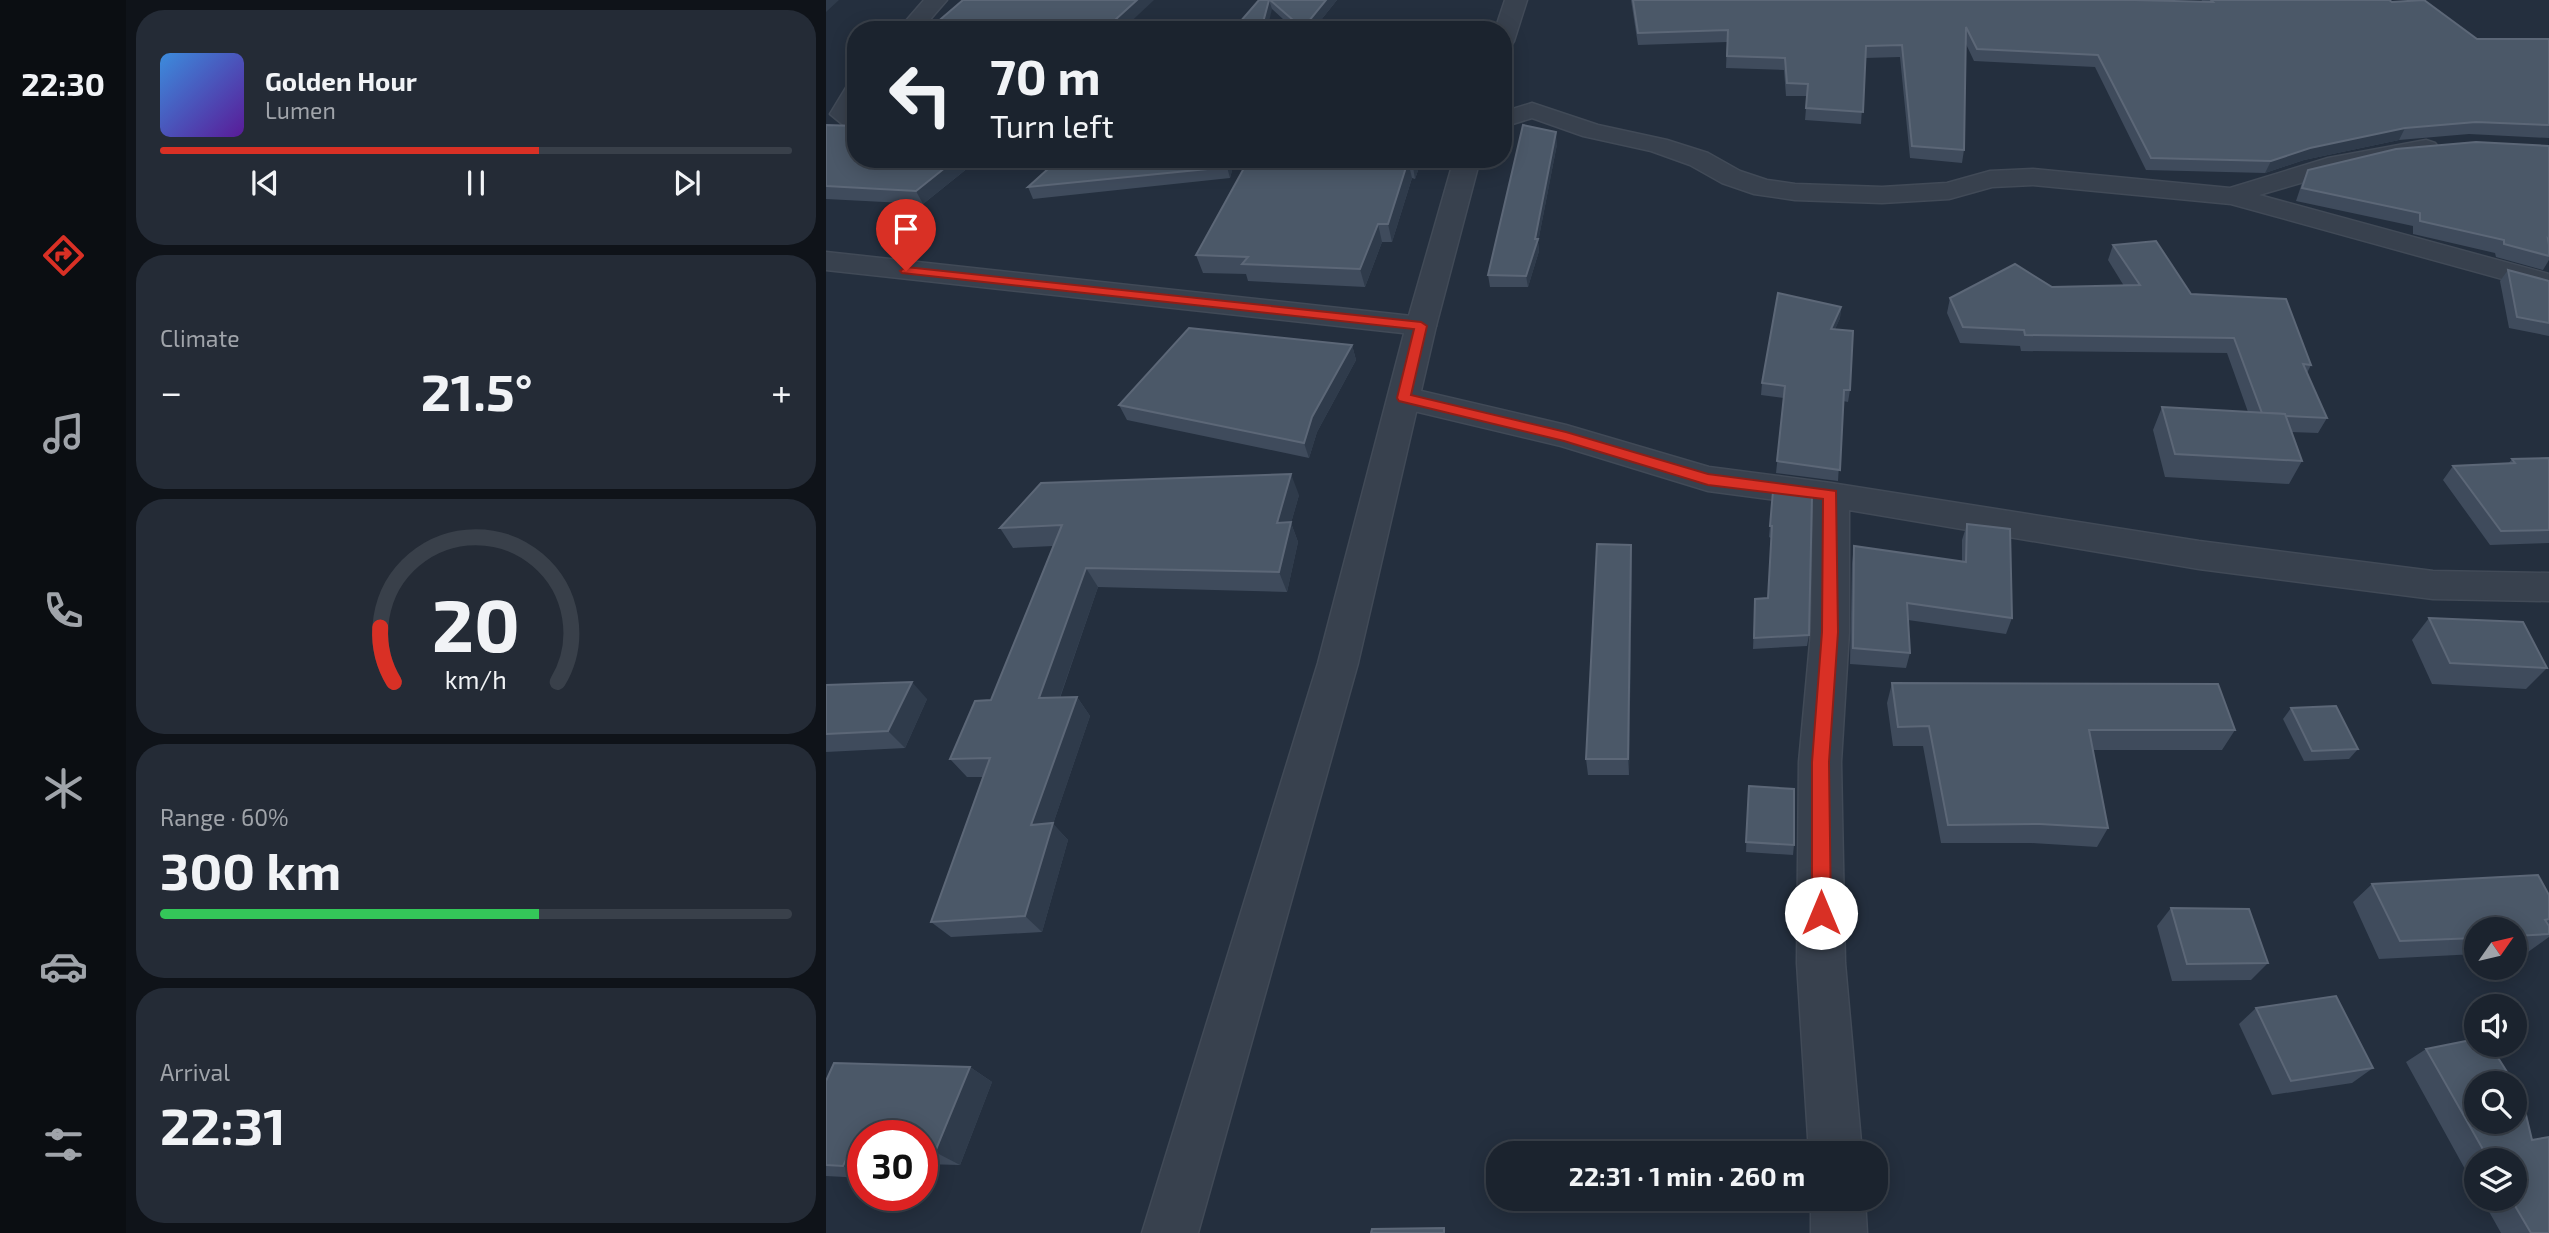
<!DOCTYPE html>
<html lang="en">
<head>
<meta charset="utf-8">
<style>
  :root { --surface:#1b232e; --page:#242b36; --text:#f1f3f6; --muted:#a0a4aa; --line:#39404a; --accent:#d93025 }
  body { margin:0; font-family:"Exo 2",sans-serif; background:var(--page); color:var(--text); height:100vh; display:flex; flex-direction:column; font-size:26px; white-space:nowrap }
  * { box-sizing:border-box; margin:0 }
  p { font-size:23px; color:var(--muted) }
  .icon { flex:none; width:38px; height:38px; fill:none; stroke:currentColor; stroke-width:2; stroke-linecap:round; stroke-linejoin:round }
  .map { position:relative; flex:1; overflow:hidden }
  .side { display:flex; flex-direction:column; gap:10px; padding:10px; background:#0f1319; width:700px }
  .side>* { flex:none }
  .guide { position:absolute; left:21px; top:21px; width:665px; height:147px; border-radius:28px; box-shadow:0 4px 18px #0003,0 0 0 2px var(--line); background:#1b232e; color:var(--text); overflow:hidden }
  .needle { width:46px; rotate:56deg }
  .buttons { position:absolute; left:1638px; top:917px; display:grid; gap:14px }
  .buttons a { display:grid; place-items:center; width:63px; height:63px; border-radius:50%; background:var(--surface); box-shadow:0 4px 18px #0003,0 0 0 2px var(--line); font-size:35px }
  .speed { position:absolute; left:21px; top:1120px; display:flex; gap:14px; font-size:35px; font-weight:700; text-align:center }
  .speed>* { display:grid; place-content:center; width:91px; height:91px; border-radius:50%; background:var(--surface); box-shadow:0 4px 18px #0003,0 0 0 2px var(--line); line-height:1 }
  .speed .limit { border:10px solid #d22; background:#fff; color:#111 }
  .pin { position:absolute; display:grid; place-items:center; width:60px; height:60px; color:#fff; margin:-72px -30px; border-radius:50% 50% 50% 0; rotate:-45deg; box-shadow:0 0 7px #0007 }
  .pin .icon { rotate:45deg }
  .me { position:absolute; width:77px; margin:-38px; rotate:0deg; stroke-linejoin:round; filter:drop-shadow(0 0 5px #0008) }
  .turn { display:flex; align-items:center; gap:24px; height:147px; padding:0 28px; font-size:32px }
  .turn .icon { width:91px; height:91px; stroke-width:2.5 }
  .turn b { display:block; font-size:49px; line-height:60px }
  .big { font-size:52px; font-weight:700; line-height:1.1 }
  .side .widget { flex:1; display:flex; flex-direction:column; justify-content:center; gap:10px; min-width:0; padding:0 24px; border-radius:28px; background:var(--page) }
  .side .dial { align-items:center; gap:0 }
  .dial svg { height:182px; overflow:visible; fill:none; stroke:var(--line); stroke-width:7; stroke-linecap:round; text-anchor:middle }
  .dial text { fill:var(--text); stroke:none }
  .song { display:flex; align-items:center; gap:21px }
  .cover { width:84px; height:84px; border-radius:10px; background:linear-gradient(135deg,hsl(210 70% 55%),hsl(270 70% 35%)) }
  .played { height:7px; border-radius:4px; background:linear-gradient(90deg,var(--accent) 60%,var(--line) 60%) }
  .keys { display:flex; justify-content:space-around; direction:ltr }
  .heat { display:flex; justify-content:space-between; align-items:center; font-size:38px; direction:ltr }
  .charge { height:10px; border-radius:5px; background:linear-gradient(90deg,#34c759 60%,var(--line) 0) }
  .trip { position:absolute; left:660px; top:1141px; width:402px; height:70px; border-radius:28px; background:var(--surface); box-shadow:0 4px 18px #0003,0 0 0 2px var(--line); font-weight:700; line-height:70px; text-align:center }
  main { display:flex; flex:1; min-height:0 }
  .tabs { display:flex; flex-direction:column; width:126px; justify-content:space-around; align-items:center; background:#0b0e12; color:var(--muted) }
  .tabs .icon { width:49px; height:49px }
  .tabs .active { color:var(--accent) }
  .tabs b { font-size:32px; color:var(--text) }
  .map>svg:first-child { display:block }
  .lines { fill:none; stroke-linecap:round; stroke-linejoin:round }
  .minor-casing { stroke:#414a57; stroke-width:3 }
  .tertiary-casing { stroke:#414a57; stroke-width:3 }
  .minor { fill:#38414e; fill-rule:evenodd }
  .tertiary { fill:#38414e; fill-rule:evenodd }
  .wall { fill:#3f4b5c }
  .shaded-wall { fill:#2f3b4b }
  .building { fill:#4b5868; stroke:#5c6777; stroke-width:2 }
  .route { fill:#d93025; stroke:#8d1f18; stroke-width:2 }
</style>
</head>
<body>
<main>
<nav class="tabs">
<b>22:30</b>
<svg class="icon active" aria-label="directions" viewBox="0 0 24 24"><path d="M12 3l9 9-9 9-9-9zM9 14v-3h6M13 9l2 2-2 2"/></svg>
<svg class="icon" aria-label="music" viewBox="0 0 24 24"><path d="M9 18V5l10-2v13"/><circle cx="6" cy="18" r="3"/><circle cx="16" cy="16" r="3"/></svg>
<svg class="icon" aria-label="phone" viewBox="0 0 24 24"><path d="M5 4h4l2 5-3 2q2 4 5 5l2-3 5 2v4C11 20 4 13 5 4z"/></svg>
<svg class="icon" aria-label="climate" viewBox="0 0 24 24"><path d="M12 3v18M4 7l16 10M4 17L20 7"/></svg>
<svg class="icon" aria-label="car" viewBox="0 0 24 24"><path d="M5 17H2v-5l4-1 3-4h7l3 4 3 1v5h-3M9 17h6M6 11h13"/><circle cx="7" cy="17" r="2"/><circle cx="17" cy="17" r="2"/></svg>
<svg class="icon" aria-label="filters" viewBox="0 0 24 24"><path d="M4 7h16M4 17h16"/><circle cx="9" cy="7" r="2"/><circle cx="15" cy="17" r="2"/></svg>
</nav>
<section class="side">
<div class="widget">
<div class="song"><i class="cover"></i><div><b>Golden Hour</b><p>Lumen</p></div></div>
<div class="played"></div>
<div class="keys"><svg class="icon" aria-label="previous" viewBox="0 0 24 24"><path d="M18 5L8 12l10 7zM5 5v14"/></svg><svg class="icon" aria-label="pause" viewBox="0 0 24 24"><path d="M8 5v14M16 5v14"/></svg><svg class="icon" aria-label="next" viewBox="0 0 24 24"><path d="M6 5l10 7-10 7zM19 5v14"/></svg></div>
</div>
<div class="widget"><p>Climate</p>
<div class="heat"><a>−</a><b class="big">21.5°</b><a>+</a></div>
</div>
<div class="widget dial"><svg viewBox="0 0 100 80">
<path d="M14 69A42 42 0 1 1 86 69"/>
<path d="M14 69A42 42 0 0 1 8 45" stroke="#d93025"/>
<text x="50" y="56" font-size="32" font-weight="700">20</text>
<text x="50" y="72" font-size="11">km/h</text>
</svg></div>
<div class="widget"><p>Range · 60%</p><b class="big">300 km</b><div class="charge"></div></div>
<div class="widget"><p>Arrival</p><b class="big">22:31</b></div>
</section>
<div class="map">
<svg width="1723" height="1233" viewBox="0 0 1723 1233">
  <rect width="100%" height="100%" fill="#242f3e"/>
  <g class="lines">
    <defs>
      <g id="minor">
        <polygon points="98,0 121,0 95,30 72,30"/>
        <polygon points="30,84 30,130 21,128 4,114 21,86"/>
        <polygon points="706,103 772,125 841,140 882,153 914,171 941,180 969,184 1056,187 1121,183 1164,171 1207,169 1404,188 1502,158 1600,140 1609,143 1613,148 1609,153 1526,168 1433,195 1723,274 1723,292 1405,204 1207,185 1166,187 1123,199 1056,203 969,200 928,194 896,183 864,165 825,151 757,136 706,118 677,127 677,112"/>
        <polygon points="0,252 595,317 606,319 610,326 606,333 595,335 0,270"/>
        <polygon points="578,387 740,425 883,467 1005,483 1373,541 1607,571 1723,573 1723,601 1607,599 1373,569 1023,510 1023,632 1015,762 1019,963 1036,1153 983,1153 971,963 973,762 985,632 987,505 882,491 735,446 567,406 562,398 567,390"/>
        <polygon points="985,1199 1039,1199 1041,1233 985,1233"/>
      </g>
      <g id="tertiary">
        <polygon points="679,0 701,0 688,41 685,46 677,48 677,30 669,30"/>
        <polygon points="628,159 654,159 610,326 532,663 372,1233 316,1233 492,663 580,326"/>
      </g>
    </defs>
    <use href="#minor" class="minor-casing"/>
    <use href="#tertiary" class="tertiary-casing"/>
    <use href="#minor" class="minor"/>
    <use href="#tertiary" class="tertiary"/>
  </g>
  <g class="wall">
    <polygon points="433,0 511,0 487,30 469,30 446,9"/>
    <polygon points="805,0 1308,0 1375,2 1376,0 1563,0 1651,39 1723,39 1723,138 1643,134 1573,140 1478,160 1439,173 1320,170 1269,67 1148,61 1140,44 1138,150 1136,163 1084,158 1074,57 1039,58 1035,124 979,120 981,96 960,96 958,70 900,68 901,42 812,45"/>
    <polygon points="0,125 153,159 97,204 0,199"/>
    <polygon points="731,144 712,242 713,251 702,287 664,287 662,275"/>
    <polygon points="1723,146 1723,260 1717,270 1670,257 1669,253 1587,234 1587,226 1470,201 1476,183 1482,170"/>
    <polygon points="409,159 404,178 207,199 202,187"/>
    <polygon points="423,159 596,159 589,179 586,178 566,242 556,242 539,287 422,281 420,274 377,273 370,255"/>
    <polygon points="1287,245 1365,294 1485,365 1481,373 1501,418 1492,433 1465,432 1476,461 1463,484 1339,477 1327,430 1336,407 1422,412 1401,353 1195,351 1194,346 1134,343 1121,313 1124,298 1226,287 1298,286 1282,260"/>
    <polygon points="1682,270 1723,281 1723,336 1683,328 1674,281"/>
    <polygon points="1015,307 1014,318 1009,329 1024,390 1022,402 1017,401 1012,481 950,473 958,398 935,395 936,383"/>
    <polygon points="526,345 530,360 491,432 483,458 301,420 293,405"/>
    <polygon points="1723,458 1723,543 1664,545 1617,480 1627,466 1682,464 1686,459"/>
    <polygon points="947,491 983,635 981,646 927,649 929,599 942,598 945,538 943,537"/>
    <polygon points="473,495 465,523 472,542 461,592 272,587 234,698 251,697 264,716 227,824 242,840 216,932 125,937 105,922 158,777 141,777 124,759 165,700 227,546 187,548 174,528"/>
    <polygon points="1141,524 1186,618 1180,634 1082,620 1084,653 1080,668 1024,664 1026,563 1028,546 1136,562 1136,540"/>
    <polygon points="806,563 803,775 762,775 760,759"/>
    <polygon points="1603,618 1721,668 1700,689 1606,684 1586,640"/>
    <polygon points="1066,683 1409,730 1396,750 1267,750 1282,828 1271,847 1205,843 1115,843 1097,746 1067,746 1061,703"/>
    <polygon points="0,685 101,699 79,748 0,752"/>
    <polygon points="1465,708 1532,749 1523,759 1478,761 1457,719"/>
    <polygon points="922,796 968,845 967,855 920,852"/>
    <polygon points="1546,884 1723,895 1723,937 1702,952 1689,952 1689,929 1650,929 1650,954 1553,959 1527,902"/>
    <polygon points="1345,908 1442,963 1425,980 1346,981 1331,926"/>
    <polygon points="1430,1008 1547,1068 1526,1083 1446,1095 1413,1024"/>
    <polygon points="1650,1039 1650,1045 1664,1045 1688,1083 1650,1083 1650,1122 1689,1122 1689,1084 1695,1094 1706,1140 1723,1137 1723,1233 1675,1233 1656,1199 1689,1199 1689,1160 1650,1160 1650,1189 1580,1062 1600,1049"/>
    <polygon points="144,1067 166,1082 134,1165 96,1164 96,1136 37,1136 37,1178 0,1176 0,1081"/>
  </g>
  <g class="shaded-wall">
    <polygon points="0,0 13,0 0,12"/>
    <polygon points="311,0 328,0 296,30 278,30"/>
    <polygon points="443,0 446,9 441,30 435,30"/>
    <polygon points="500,0 511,0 487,30 485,30 483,21"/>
    <polygon points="1579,128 1573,140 1478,160 1439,173 1445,161 1484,148"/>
    <polygon points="730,132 731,144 712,242 713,251 702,287 700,276 709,239"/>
    <polygon points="130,159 153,159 97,204 90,191"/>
    <polygon points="403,159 409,159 404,178 401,167"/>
    <polygon points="586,159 596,159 589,179 586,161"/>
    <polygon points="582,161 586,178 566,242 562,224"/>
    <polygon points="552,224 556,242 539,287 534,269"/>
    <polygon points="1015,307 1014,318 1004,341 1005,329"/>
    <polygon points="526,345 530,360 491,432 483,458 478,443 486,417"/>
    <polygon points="465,474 473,495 465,523 472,542 461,592 453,572 451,523"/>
    <polygon points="805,545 806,563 803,775 802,759"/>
    <polygon points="260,568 272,587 227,717 213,698"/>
    <polygon points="86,682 101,699 79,748 62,731"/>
    <polygon points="251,697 264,716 227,824 242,840 216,932 199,916 205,825"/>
    <polygon points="144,1067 166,1082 134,1165 109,1152"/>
    <polygon points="25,1150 37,1155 37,1174 17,1166"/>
  </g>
  <g class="building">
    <polygon points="137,0 311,0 278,30 102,30"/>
    <polygon points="433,0 443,0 435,30 407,30"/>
    <polygon points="444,0 500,0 483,21 467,20"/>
    <polygon points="807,0 1308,0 1387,2 1385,0 1563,0 1566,2 1598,0 1651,39 1723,39 1723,125 1650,122 1579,128 1484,148 1445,161 1325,158 1272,55 1151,49 1140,27 1138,150 1086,146 1076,45 1040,46 1037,112 980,108 982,84 961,83 959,58 901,56 902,30 812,33"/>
    <polygon points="0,125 30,126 30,159 130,159 90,191 0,186"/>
    <polygon points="697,125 730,132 709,239 712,239 700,276 662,275"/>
    <polygon points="1650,142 1723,146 1723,240 1722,239 1723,245 1723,256 1678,244 1678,240 1594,221 1594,213 1476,188 1482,170 1570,149"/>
    <polygon points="233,159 403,159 401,167 202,187"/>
    <polygon points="423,159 586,159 586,161 582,161 562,224 552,224 534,269 416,264 422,257 370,255"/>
    <polygon points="1330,241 1365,294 1460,299 1485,365 1477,364 1501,418 1459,416 1459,414 1436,413 1408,338 1199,335 1198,330 1137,327 1124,298 1189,264 1226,287 1314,285 1287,245"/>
    <polygon points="1682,270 1723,281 1723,323 1691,317"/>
    <polygon points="952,293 1015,307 1005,329 1027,331 1024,390 1018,390 1014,470 951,461 959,386 936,383"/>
    <polygon points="363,328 526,345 486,417 478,443 293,405"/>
    <polygon points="1336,407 1459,414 1476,461 1349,454"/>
    <polygon points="1723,458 1723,530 1675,531 1627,466 1689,463 1686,459"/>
    <polygon points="465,474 451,523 465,522 453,572 260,568 213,698 251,697 205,825 227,823 199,916 105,922 164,758 124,759 149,701 165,700 236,525 174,528 215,483"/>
    <polygon points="947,491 986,496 983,635 928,638 929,599 942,598 946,526 944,526"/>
    <polygon points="1141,524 1184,529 1186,618 1081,603 1084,653 1027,648 1028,546 1140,562"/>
    <polygon points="771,544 805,545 802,759 760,759"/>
    <polygon points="1603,618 1697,622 1721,668 1624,663"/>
    <polygon points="86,682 62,731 0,734 0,685"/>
    <polygon points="1066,683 1392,684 1409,730 1263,730 1282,828 1214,824 1122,825 1103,726 1072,727"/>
    <polygon points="1510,706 1532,749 1486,751 1465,708"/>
    <polygon points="923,786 968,789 968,845 920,842"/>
    <polygon points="1712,875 1723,895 1723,919 1719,920 1723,926 1723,934 1689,936 1689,929 1650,929 1650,938 1574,941 1546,884"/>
    <polygon points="1345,908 1423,909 1442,963 1361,964"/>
    <polygon points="1510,996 1547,1068 1465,1081 1430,1008"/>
    <polygon points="1650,1039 1650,1045 1664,1045 1688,1083 1650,1083 1650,1122 1689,1122 1689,1084 1695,1094 1706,1140 1723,1137 1723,1233 1705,1233 1685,1199 1689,1199 1689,1160 1663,1160 1600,1049"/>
    <polygon points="8,1063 144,1067 109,1152 96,1152 96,1136 37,1136 37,1150 25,1150 17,1166 0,1165 0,1081"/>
    <polygon points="618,1228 618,1233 545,1233 546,1229"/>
  </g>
  <polygon class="route" points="80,267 595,322 601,326 585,395 740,432 882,474 1010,491 1012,632 1003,762 1005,913 1002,919 995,922 988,919 986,913 986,762 996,632 997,499 882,485 738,441 573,401 571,398 588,329 76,273 74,271"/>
</svg>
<div class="buttons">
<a><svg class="needle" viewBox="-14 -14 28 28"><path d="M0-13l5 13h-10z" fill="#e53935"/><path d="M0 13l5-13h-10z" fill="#a0a4aa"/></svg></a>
<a><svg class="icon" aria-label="sound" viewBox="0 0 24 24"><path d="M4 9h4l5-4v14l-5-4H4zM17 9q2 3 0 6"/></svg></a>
<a><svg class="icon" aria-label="search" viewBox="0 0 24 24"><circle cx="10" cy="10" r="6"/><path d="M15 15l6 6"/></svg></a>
<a><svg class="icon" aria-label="layers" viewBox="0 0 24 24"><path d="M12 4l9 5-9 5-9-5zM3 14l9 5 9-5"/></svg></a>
</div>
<div class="speed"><div class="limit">30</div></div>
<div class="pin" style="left:80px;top:271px;background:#d93025"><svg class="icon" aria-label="arrive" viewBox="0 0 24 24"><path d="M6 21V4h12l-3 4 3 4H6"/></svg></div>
<svg class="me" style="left:995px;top:913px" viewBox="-20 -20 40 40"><circle r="19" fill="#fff"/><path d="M0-13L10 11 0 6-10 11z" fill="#d93025"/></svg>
<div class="trip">22:31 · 1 min · 260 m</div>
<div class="guide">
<div class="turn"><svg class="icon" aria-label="left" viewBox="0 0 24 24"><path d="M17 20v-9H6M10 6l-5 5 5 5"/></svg><div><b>70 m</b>Turn left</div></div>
</div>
</div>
</main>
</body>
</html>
